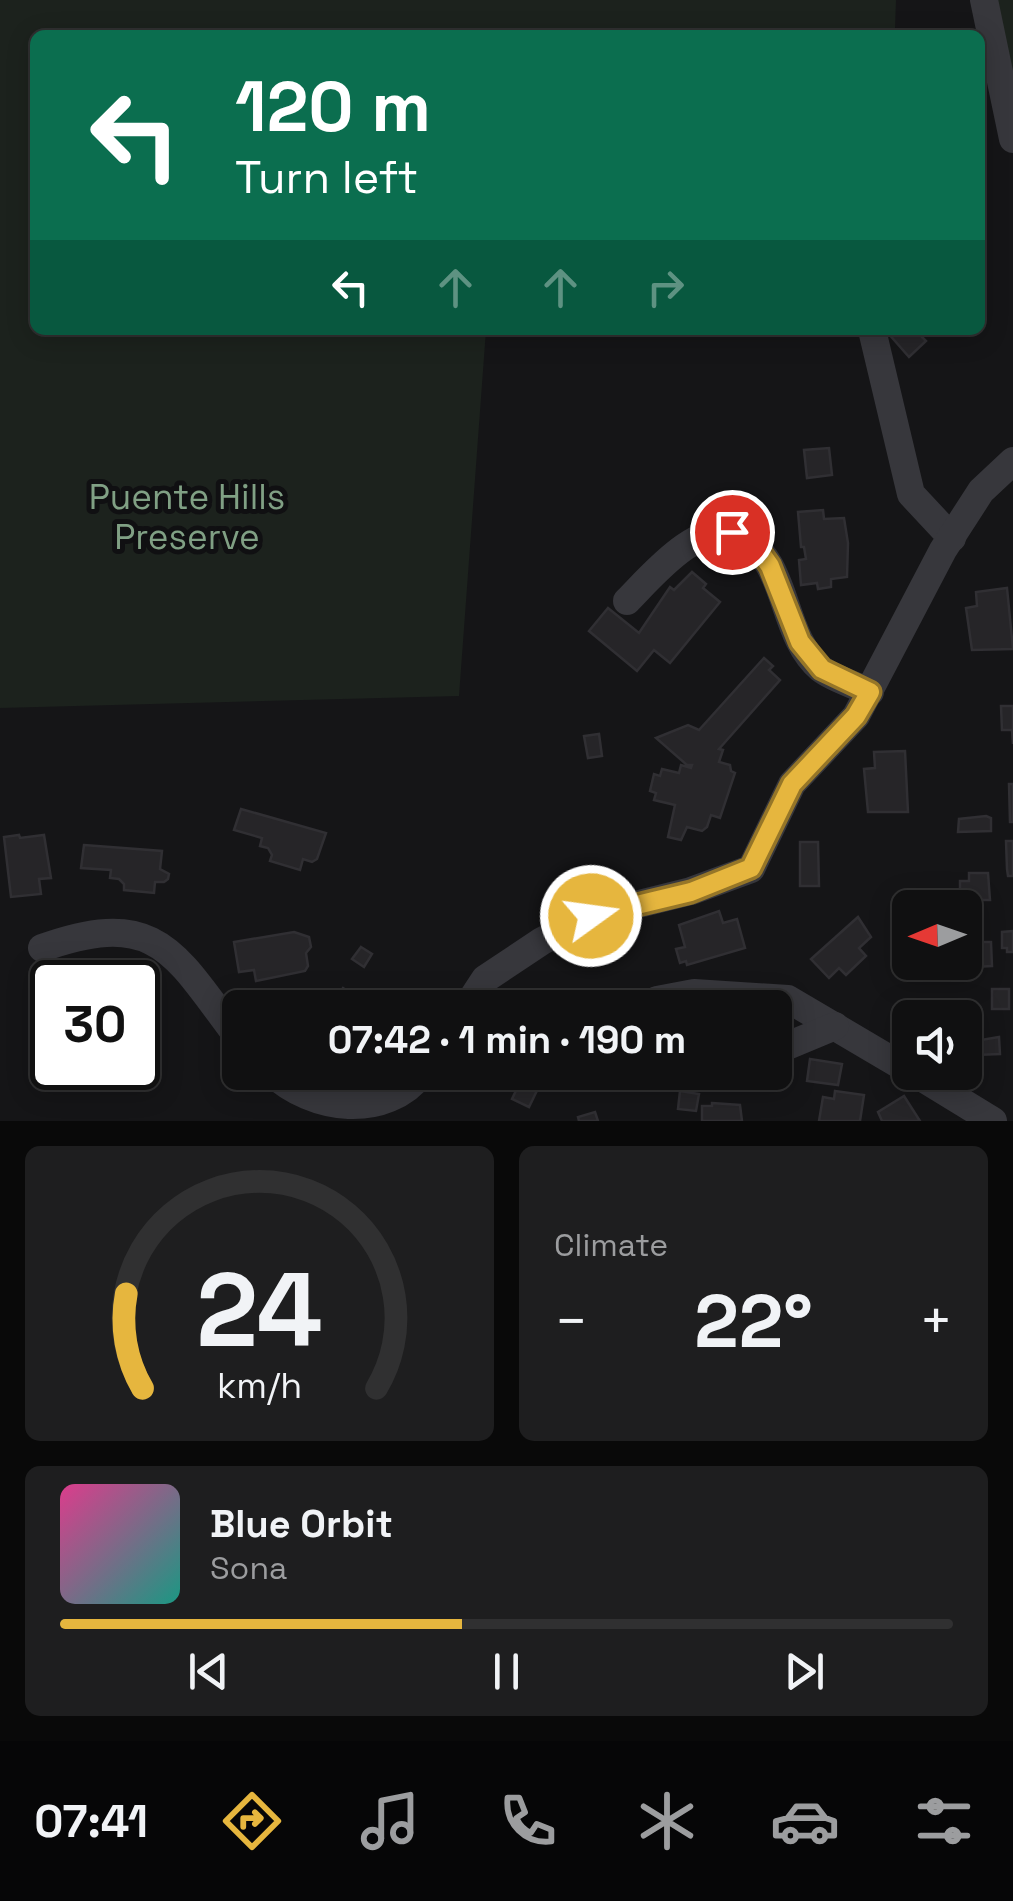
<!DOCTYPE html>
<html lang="en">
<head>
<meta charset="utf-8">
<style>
  :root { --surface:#101011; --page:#1e1e1f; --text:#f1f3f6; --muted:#9c9d9f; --line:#303031; --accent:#e6b63e }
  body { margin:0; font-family:"Space Grotesk",sans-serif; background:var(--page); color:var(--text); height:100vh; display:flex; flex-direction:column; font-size:38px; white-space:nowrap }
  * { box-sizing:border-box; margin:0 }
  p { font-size:32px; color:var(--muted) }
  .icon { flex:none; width:55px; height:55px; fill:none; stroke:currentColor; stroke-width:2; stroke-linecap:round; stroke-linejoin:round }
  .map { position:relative; height:1121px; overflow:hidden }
  .drawer { display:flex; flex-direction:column; gap:25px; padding:25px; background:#090909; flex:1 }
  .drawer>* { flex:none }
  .guide { position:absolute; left:30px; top:30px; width:955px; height:305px; border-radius:15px; box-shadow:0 5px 25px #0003,0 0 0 2px var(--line); background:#0b6e4f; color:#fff; overflow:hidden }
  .needle { width:65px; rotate:268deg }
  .controls { position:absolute; left:892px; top:890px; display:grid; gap:20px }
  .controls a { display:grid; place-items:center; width:90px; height:90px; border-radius:15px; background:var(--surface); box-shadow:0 5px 25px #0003,0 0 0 2px var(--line); font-size:50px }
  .speed { position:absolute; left:30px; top:960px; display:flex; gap:20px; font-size:50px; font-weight:700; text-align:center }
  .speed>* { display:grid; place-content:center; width:130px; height:130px; border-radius:50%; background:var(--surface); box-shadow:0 5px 25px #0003,0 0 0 2px var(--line); line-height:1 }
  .speed .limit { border:5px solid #111; border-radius:15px; background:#fff; color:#111 }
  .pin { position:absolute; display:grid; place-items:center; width:85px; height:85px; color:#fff; margin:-42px; border:5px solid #fff; border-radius:50%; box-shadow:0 2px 10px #0007 }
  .me { position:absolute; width:110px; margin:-55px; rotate:76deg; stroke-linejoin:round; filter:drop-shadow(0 0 8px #0008) }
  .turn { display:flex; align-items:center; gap:35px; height:210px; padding:0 40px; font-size:45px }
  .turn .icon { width:130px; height:130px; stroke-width:2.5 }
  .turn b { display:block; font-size:70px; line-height:85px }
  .lanes { display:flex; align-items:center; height:95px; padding:0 40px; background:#0003; justify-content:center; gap:50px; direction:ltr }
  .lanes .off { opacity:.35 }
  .big { font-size:75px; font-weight:800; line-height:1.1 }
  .drawer .tile { flex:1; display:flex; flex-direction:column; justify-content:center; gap:15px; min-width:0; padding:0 35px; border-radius:15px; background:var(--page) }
  .drawer .dial { align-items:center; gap:0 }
  .dial svg { height:260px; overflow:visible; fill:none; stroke:var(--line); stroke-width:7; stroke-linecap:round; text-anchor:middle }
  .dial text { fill:var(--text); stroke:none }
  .song { display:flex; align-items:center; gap:30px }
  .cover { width:120px; height:120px; border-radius:15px; background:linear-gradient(135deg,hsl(330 70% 55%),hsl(170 70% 35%)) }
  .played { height:10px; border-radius:5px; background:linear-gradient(90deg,var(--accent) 45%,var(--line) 45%) }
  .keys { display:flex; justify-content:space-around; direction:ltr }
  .heat { display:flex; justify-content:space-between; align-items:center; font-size:55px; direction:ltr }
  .drawer .tiles { flex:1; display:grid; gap:25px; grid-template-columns:1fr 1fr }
  .tile:last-child { grid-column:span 2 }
  .trip { position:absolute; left:222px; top:990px; width:570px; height:100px; border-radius:15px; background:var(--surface); box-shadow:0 5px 25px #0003,0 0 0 2px var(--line); font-weight:800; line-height:100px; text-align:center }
  .menu { display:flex; height:160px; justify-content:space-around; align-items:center; background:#060607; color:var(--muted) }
  .menu .icon { width:70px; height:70px }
  .menu .current { color:var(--accent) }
  .menu b { font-size:45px; color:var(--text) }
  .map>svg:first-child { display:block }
  .green { fill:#1c221d }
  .building { fill:#262528; stroke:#302f33; stroke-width:2.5 }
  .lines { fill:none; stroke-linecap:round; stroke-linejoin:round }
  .minor { stroke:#37373c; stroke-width:28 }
  .route-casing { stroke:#967628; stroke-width:25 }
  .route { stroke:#e6b63e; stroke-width:18 }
  .labels { text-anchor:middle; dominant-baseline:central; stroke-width:10; stroke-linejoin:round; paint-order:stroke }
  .park-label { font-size:35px; fill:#80a084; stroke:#101012 }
</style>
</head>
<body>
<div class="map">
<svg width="1013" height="1121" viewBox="0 0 1013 1121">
  <rect width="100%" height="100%" fill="#151517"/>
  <g class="green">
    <polygon points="0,0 896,0 895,29 829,35 35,35 35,330 486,330 459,696 0,708"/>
    <polygon points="991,0 1013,0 1013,113"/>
  </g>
  <g class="building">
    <polygon points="891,330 923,330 922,337 926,341 909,357 888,333"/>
    <polygon points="829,448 832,475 807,478 804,450"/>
    <polygon points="823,510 824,519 844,518 848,543 847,577 831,579 831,587 818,589 817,583 801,585 799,560 806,559 804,547 801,547 798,512"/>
    <polygon points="692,572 706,584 703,588 720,602 670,663 654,650 637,671 589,631 608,608 639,633 670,587 674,590"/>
    <polygon points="1007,588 1013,649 972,650 966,608 977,606 976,592"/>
    <polygon points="764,658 773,666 769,670 780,680 719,749 723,750 719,762 730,765 731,771 735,773 720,818 711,815 707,827 702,831 687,827 681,840 668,837 675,805 654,800 656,793 650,791 654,774 660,776 662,769 679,773 681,765 691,768 692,765 687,765 656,738 688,725 699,730"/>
    <polygon points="1001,706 1013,706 1013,744 1012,730 1002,730"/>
    <polygon points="599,734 602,756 588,758 584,736"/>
    <polygon points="905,751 908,812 868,812 864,769 875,768 874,752"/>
    <polygon points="1009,784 1013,784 1013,822 1010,822"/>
    <polygon points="241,809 326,833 317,859 312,862 303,859 300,870 270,861 272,855 268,848 260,846 262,838 234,830"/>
    <polygon points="986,816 991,818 991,831 958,832 959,819"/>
    <polygon points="19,835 20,838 44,835 51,878 39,879 41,894 11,897 4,837"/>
    <polygon points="1006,841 1013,841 1013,876 1008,876 1007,869"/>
    <polygon points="800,842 818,842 819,886 800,886"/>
    <polygon points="84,845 162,851 160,869 169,874 168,879 164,882 155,882 154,893 124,890 124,884 119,879 110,878 111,870 81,868"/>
    <polygon points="969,873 988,873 990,900 960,900 960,881 969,881"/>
    <polygon points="719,911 723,923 737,919 745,948 687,965 686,961 680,963 676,949 685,947 679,925"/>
    <polygon points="858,917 871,937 859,948 866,956 846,975 839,968 829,978 811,959"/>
    <polygon points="1013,931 1013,952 1007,952 1007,948 1002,948 1002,932"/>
    <polygon points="294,932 309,937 311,947 306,953 308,966 305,971 256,981 254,970 239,972 234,942"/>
    <polygon points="972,942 991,942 992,966 973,967"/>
    <polygon points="361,947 372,954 364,967 352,959"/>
    <polygon points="343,988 356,998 354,1000 363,1008 329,1008"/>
    <rect x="992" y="989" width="17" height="20"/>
    <polygon points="138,1030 148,1040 141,1048 149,1054 145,1064 138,1063"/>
    <polygon points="999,1037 1000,1054 976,1055 975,1041"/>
    <polygon points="810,1059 842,1064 838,1085 807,1081"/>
    <polygon points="525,1072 546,1072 529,1107 512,1099"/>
    <polygon points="680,1091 699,1094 696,1111 678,1109"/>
    <polygon points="835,1091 864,1095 860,1121 819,1121 823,1097 834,1099"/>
    <polygon points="904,1096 920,1121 882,1121 878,1112"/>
    <polygon points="712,1103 740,1105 742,1121 702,1121 702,1106 712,1106"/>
    <polygon points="595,1112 598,1121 579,1121 578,1117"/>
  </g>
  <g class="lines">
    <g class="minor">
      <polyline points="984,0 1013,139"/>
      <polyline points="872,330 911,494 952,538"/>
      <path d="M627 601C651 577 700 517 739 536 790 560 779 634 821 669 834 679 855 685 870 692"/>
      <path d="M42 948C159 906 175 955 240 1040"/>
      <polyline points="466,1008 485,979 542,941 591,916 691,891 751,869 792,784 856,716 943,550 981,491 1013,461"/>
      <polyline points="653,1008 657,1000 694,993 788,999 910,1071"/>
      <polyline points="775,1051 835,1026"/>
      <path d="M271 1072C312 1111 386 1121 423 1072"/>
      <polyline points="913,1072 993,1121"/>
    </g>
  </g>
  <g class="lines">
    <defs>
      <polyline id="route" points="591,916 691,892 751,868 792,784 856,716 870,692 822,669 800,642 770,566 754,543 732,532"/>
    </defs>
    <use href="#route" class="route-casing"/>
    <use href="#route" class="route"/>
  </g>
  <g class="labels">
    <g class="park-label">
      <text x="187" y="497">Puente Hills<tspan x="187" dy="40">Preserve</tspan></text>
    </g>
  </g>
</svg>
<div class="controls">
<a><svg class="needle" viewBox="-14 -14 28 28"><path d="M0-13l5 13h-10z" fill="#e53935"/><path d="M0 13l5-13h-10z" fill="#9c9d9f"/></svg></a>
<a><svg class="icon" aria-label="sound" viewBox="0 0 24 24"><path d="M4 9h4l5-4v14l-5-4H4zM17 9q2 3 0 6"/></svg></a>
</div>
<div class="speed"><div class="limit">30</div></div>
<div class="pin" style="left:732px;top:532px;background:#d93025"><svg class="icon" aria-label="arrive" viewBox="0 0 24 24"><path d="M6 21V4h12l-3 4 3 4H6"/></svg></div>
<svg class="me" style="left:591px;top:916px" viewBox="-20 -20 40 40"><circle r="17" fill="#e6b63e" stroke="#fff" stroke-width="3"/><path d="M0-11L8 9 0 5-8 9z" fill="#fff"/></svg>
<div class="trip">07:42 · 1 min · 190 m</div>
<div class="guide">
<div class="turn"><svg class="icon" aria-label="left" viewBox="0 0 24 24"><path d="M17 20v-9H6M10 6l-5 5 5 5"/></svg><div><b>120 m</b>Turn left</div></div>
<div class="lanes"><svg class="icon" aria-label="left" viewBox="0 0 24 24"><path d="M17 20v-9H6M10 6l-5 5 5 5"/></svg><svg class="icon off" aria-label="ahead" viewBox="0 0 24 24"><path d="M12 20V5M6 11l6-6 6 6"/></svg><svg class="icon off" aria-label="ahead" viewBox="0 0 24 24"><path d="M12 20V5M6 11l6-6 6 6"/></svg><svg class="icon off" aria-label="right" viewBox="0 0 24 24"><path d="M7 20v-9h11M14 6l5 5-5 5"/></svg></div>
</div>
</div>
<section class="drawer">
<div class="tiles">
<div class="tile dial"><svg viewBox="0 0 100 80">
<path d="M14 69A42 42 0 1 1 86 69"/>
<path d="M14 69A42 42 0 0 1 9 40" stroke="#e6b63e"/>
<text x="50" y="56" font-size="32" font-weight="700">24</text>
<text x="50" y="72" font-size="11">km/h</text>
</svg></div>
<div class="tile"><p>Climate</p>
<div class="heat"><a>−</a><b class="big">22°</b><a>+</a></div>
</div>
<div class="tile">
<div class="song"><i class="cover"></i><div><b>Blue Orbit</b><p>Sona</p></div></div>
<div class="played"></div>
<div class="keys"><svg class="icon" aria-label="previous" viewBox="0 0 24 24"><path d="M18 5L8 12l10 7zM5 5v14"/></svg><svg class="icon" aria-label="pause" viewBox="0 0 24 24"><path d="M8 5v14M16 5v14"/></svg><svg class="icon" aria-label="next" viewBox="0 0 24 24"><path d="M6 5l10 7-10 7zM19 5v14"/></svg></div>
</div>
</div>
</section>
<nav class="menu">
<b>07:41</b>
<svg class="icon current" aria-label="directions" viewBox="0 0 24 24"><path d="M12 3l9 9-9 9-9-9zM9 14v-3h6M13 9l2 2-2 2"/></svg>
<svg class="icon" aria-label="music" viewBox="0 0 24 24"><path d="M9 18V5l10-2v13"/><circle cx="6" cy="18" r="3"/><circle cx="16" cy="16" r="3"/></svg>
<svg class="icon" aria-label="phone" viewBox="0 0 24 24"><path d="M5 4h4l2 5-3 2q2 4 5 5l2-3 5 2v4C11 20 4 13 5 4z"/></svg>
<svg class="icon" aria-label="climate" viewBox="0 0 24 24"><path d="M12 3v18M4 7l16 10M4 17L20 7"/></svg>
<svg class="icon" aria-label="car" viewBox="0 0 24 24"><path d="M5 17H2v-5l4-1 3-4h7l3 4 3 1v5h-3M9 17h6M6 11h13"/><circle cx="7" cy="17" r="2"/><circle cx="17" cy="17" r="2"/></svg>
<svg class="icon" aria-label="filters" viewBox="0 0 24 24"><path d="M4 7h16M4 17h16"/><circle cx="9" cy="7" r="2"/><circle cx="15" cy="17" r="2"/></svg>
</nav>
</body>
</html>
